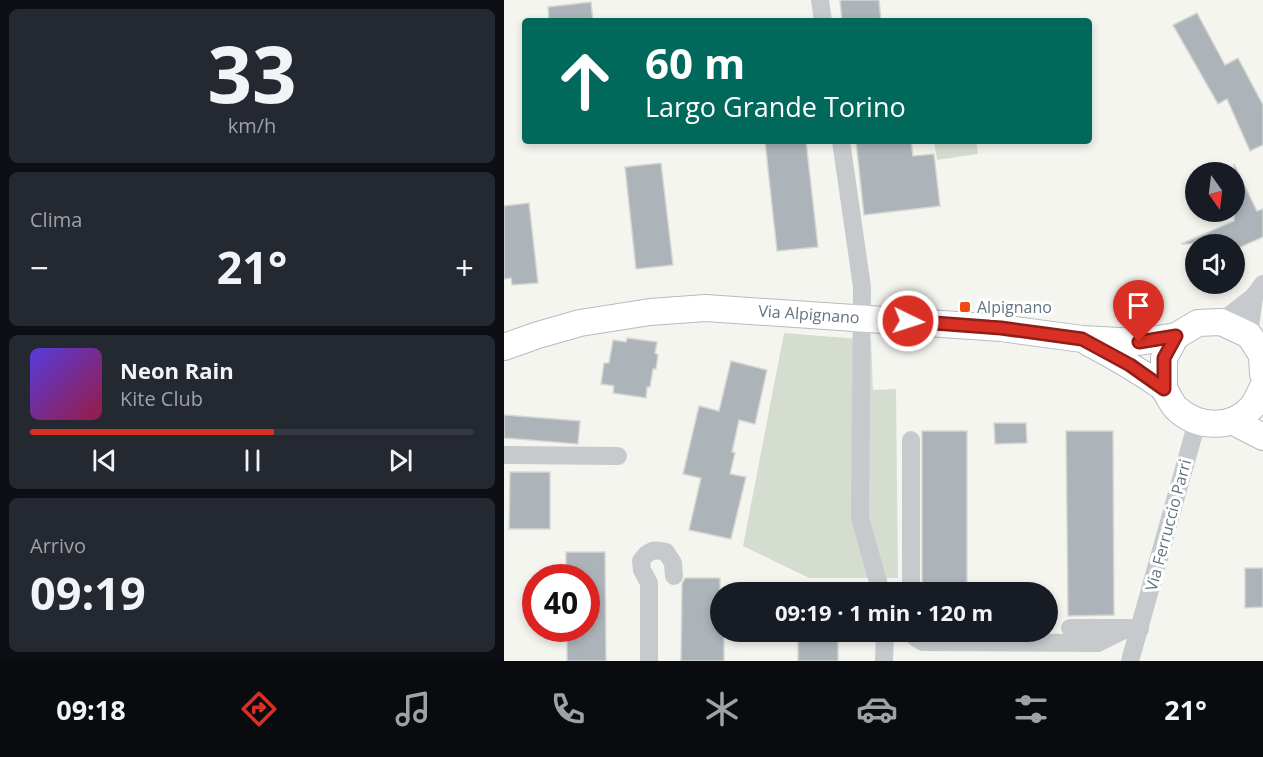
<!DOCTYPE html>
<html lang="it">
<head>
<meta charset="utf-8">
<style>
  :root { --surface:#171b24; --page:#242831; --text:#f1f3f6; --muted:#9ea1a6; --line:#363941; --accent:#d93025 }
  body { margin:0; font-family:"Open Sans",sans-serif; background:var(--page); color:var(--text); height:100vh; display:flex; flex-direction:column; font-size:22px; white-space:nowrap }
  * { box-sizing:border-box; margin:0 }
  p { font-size:20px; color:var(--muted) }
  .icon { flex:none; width:33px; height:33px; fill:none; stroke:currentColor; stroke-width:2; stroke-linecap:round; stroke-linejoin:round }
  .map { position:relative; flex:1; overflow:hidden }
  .panel { display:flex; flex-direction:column; gap:9px; padding:9px; background:#0d0f14; width:504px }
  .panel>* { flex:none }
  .hud { position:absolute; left:18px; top:18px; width:570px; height:126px; border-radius:6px; box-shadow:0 3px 9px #0003; background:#00695c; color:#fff; overflow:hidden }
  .needle { width:39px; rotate:166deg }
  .tools { position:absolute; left:681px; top:162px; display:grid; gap:12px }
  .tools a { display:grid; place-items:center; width:60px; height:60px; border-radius:50%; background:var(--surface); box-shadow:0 3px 9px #0003; font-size:30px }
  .speed { position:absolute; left:18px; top:564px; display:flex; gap:12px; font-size:30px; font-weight:700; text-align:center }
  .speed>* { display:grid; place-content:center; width:78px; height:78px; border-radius:50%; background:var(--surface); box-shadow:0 3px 9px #0003; line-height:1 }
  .speed .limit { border:9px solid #d22; background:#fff; color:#111 }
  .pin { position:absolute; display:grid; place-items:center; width:51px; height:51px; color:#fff; margin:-62px -26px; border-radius:50% 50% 50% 0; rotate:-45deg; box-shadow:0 0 6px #0007 }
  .pin .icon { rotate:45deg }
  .me { position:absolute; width:66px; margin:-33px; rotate:94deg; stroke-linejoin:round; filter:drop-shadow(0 0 4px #0008) }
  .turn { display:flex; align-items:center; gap:21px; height:126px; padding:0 24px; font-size:27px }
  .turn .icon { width:78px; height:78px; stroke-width:2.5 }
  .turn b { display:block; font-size:42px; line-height:51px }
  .big { font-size:45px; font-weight:700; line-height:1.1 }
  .panel .tile { flex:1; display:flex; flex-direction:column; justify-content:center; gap:9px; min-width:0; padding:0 21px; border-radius:9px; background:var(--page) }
  .panel .dial { align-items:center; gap:0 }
  .dial b { font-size:78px; line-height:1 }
  .song { display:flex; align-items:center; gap:18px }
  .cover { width:72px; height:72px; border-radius:9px; background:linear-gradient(135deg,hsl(250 70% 55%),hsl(340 70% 35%)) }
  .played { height:6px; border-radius:3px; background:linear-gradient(90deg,var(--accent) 55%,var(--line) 55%) }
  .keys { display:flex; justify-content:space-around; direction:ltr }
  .heat { display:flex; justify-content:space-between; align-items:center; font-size:33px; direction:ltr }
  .trip { position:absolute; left:206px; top:582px; width:348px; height:60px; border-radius:30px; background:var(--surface); box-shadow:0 3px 9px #0003; font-weight:700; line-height:60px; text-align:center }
  .tabs { display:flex; height:96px; justify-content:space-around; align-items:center; background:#090b0e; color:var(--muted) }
  .tabs .icon { width:42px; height:42px }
  .tabs .selected { color:var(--accent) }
  .tabs b { font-size:27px; color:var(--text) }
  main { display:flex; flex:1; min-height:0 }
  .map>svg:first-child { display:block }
  .green { fill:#d5ddd1 }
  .building { fill:#acb4b9; stroke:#d6d6d3; stroke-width:1.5 }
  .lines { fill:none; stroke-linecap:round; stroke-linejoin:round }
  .secondary-casing { stroke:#b6bbc0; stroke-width:28 }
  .street { stroke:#c7cacd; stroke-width:18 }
  .secondary { stroke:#fff; stroke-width:26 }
  .route-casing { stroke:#8d1f18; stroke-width:15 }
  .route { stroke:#d93025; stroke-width:10 }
  .poi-dot { fill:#f34913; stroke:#fff; stroke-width:2 }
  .labels { text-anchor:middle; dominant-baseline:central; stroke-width:6; stroke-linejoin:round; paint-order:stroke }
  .poi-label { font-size:16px; fill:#617484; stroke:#fff; text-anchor:start }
  .street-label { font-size:16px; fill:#617484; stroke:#fff }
</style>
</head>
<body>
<main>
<section class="panel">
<div class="tile dial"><b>33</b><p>km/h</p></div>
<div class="tile"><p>Clima</p>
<div class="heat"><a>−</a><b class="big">21°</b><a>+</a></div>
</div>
<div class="tile">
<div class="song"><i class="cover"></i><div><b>Neon Rain</b><p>Kite Club</p></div></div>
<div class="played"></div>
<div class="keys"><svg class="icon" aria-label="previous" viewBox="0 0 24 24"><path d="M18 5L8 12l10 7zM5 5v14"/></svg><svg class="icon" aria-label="pause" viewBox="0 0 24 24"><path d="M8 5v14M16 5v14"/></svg><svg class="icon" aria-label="next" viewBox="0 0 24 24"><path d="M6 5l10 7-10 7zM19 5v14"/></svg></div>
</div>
<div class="tile"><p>Arrivo</p><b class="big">09:19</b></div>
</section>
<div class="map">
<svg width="759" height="661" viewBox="0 0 759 661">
  <rect width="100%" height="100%" fill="#f5f5f0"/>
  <g class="green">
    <polygon points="430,141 472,141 474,154 433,160"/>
    <polygon points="280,333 367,340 369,390 392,389 394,578 305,578 239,546"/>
  </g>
  <g class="building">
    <polygon points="336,0 375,0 377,21 338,21"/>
    <polygon points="87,2 89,21 45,21 44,7"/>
    <polygon points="693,13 721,65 734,58 759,105 759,145 746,151 723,99 714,104 669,25"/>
    <polygon points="261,141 302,141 314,247 273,251"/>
    <polygon points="352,141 407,141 409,156 430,154 436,206 360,215"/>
    <polygon points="157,163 169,265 132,269 121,167"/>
    <polygon points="730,164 753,211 759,209 759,237 730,250 730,244 677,244 730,221"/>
    <polygon points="25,203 34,283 8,285 7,278 0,279 0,206"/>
    <polygon points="123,338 153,342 151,353 154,355 152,369 149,369 146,387 143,387 142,398 109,393 110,386 97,384 100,363 105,363 109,340 122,342"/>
    <polygon points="227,361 263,370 251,424 235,420 228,452 231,453 226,474 242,477 227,539 185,530 197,478 179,474 195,406 215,411"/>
    <polygon points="0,415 76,421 74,444 0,438"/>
    <polygon points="490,423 522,423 523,443 491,444"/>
    <rect x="418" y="431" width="45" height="161"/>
    <polygon points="562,431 609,431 610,615 564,616"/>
    <polygon points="6,472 46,472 46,529 5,529"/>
    <polygon points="62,552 101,552 102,661 63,661 63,628 82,628 82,578 62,578"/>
    <polygon points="741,568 759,568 759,607 741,608"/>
    <polygon points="181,578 216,578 216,632 220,632 220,661 177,661 178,584"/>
    <rect x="294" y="632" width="40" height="29"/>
  </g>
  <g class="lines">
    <defs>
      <g id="secondary">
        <path d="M585 343C610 356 634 370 657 386 664 392 666 403 673 409 694 428 728 430 748 407 752 402 756 393 759 387"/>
        <polyline points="0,347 34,335 76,323 146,312 202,308 497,328 578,339 635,342 672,336 694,323 717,322 745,335 758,355 759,374"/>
        <polyline points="660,389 660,358 672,336"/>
        <polyline points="728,421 759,437"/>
      </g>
    </defs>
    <use href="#secondary" class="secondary-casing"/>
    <g class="street">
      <polyline points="316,0 319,21"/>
      <polyline points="337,141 358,287 356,518 377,592"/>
      <polyline points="717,322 750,296 759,284"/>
      <polyline points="745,335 750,296"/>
      <polyline points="0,455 114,456"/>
      <polyline points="407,592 407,440"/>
      <polyline points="566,628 623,628"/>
      <polyline points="408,632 411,637 419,642 594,643 624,628 636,629"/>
      <path d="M145 661V583L138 570 137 561C144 550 150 549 162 552L169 563 170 576"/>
      <polyline points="380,661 381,632"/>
      <polyline points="626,661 693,422"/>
    </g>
    <use href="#secondary" class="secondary"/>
  </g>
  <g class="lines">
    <defs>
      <polyline id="route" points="404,321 497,328 578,339 626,365 660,389 660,358 672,336 635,342"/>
    </defs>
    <use href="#route" class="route-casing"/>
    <use href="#route" class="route"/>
  </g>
  <rect class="poi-dot" x="455" y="301" width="12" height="12" rx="3"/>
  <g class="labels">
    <g class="poi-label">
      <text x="473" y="307">Alpignano</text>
    </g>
    <g class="street-label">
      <text transform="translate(305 314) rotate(4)">Via Alpignano</text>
      <text transform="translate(664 525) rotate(-75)">Via Ferruccio Parri</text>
    </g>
  </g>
</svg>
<div class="tools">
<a><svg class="needle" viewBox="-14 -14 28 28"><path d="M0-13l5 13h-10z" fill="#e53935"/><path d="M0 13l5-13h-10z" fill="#9ea1a6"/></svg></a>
<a><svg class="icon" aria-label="sound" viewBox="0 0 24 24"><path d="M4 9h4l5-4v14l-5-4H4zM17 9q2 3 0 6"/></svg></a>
</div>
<div class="speed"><div class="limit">40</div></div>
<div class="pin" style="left:635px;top:342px;background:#d93025"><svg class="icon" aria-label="arrive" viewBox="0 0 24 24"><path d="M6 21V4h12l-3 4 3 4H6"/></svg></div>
<svg class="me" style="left:404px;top:321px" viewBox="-20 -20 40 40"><circle r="17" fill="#d93025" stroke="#fff" stroke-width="3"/><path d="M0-11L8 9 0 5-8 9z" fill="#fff"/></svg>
<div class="trip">09:19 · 1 min · 120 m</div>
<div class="hud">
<div class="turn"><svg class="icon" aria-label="ahead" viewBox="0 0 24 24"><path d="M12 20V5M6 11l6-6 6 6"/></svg><div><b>60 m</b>Largo Grande Torino</div></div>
</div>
</div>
</main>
<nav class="tabs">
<b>09:18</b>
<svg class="icon selected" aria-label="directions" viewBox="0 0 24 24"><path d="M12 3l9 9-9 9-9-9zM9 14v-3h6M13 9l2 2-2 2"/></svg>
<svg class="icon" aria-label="music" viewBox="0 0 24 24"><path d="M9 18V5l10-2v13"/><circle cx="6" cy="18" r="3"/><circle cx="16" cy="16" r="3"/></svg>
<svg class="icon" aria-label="phone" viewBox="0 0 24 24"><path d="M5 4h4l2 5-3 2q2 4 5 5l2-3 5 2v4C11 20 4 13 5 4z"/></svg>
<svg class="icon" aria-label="climate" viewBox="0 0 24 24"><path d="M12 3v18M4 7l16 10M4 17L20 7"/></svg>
<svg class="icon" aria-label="car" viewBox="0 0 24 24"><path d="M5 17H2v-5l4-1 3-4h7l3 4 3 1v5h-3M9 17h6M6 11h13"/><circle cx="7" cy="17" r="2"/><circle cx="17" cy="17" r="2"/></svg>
<svg class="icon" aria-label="filters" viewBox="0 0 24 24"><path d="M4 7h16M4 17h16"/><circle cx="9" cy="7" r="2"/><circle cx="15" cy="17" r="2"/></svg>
<b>21°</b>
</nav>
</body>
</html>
